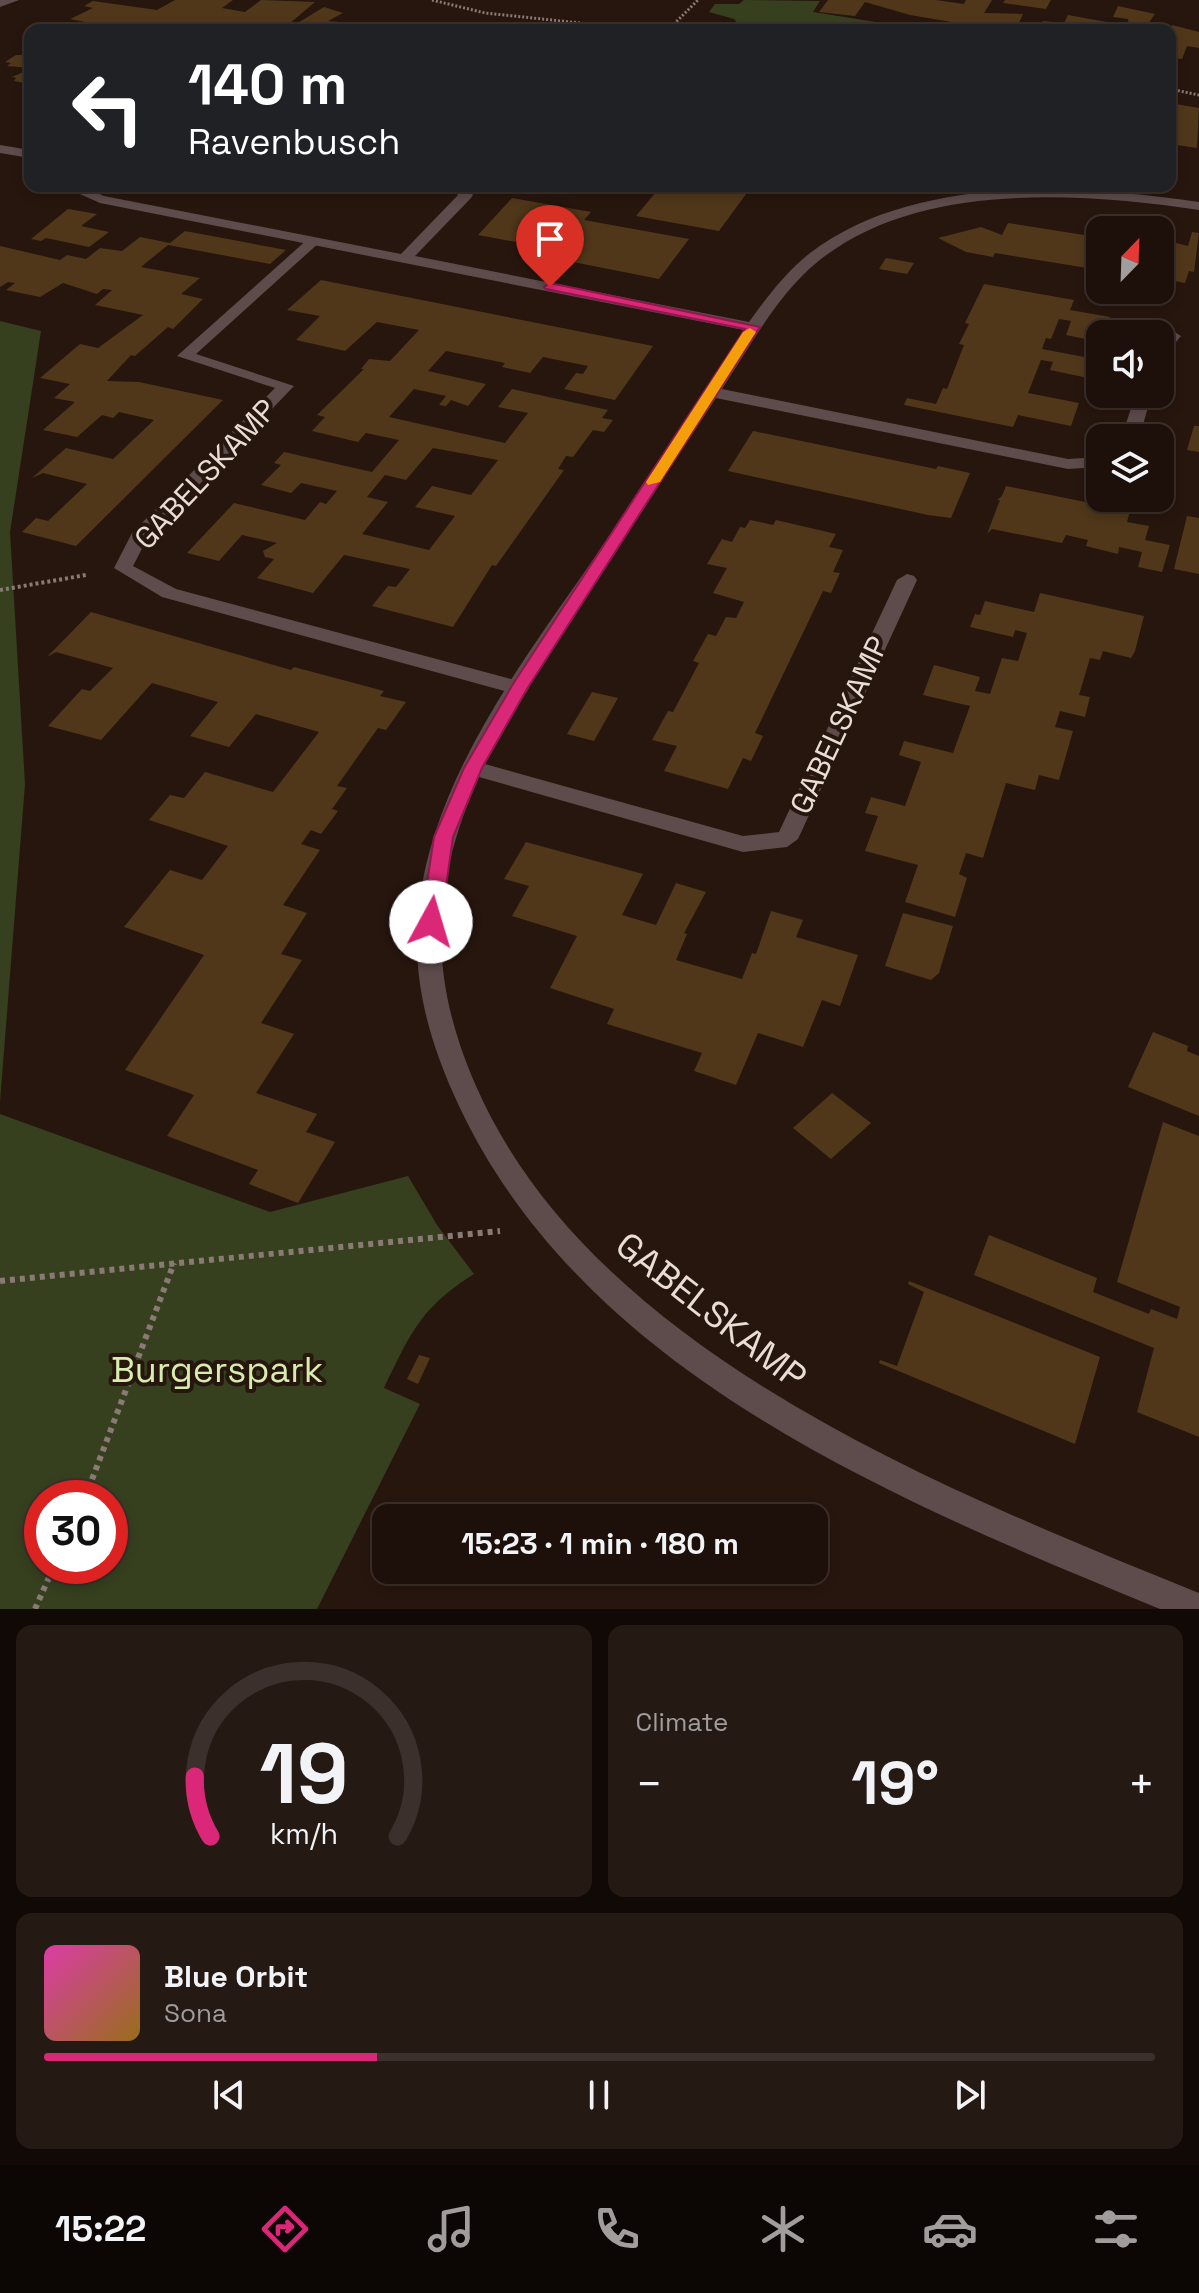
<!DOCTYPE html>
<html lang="en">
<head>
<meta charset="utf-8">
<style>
  :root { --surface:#1d100a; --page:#251913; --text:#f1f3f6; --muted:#a09d9c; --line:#3b302b; --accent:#db2777 }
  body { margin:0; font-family:"Space Grotesk",sans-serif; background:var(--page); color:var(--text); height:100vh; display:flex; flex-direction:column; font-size:30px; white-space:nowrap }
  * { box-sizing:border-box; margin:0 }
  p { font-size:26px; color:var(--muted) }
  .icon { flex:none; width:44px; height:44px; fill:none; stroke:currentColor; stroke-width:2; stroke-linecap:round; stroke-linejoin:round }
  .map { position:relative; height:1609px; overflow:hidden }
  .panel { display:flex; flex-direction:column; gap:16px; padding:16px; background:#100906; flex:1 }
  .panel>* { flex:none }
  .top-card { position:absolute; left:24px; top:24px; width:1152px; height:168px; border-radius:16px; box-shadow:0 4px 12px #0003,0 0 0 2px var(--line); background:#202124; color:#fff; overflow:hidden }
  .needle { width:52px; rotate:23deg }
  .fabs { position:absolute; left:1086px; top:216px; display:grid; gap:16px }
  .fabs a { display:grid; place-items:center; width:88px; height:88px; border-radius:16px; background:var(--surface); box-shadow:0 4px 12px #0003,0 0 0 2px var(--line); font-size:40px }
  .speed { position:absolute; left:24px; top:1480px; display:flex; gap:16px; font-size:40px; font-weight:700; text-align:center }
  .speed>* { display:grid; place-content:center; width:104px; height:104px; border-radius:50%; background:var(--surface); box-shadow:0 4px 12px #0003,0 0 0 2px var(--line); line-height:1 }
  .speed .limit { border:12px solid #d22; background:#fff; color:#111 }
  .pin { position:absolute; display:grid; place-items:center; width:68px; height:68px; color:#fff; margin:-82px -34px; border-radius:50% 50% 50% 0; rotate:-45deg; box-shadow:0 0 8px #0007 }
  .pin .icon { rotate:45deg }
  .me { position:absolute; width:88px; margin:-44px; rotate:6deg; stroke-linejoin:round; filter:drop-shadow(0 0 6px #0008) }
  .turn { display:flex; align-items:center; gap:28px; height:168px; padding:0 32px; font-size:36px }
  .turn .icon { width:104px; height:104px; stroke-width:2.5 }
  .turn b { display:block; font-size:56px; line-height:68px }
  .big { font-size:60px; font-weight:700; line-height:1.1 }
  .panel .tile { flex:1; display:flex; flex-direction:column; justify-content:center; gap:12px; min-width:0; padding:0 28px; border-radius:16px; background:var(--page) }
  .panel .dial { align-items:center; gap:0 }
  .dial svg { height:208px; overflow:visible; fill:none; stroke:var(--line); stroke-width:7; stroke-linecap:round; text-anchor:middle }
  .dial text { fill:var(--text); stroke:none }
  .song { display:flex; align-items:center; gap:24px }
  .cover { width:96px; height:96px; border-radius:12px; background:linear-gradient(135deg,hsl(320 70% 55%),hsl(40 70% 35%)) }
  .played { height:8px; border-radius:4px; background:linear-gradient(90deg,var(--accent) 30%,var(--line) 30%) }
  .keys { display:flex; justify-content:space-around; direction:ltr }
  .heat { display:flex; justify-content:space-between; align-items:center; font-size:44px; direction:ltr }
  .panel .tiles { flex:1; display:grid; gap:16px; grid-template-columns:1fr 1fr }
  .tile:last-child { grid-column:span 2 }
  .trip { position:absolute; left:372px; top:1504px; width:456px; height:80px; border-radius:16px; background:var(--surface); box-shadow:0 4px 12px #0003,0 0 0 2px var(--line); font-weight:700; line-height:80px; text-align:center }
  .menu { display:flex; height:128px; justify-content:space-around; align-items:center; background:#0c0604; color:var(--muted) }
  .menu .icon { width:56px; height:56px }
  .menu .selected { color:var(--accent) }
  .menu b { font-size:36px; color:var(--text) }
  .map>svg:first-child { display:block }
  .green { fill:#36401f; fill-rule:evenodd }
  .building { fill:#50371a; fill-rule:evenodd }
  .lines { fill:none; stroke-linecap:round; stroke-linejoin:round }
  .path-far2 { stroke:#897a74; stroke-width:3; stroke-dasharray:2 2; stroke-linecap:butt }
  .path-far1 { stroke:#897a74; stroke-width:4; stroke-dasharray:3 3; stroke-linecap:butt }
  .path { stroke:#897a74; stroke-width:6; stroke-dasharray:5 5; stroke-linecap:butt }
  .service { fill:#5e4b4c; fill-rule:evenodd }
  .minor { fill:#5e4b4c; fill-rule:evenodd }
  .route { fill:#db2777; stroke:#8e194d; stroke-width:2 }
  .slow { fill:#f59e0b }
  .labels { text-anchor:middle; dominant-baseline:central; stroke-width:8; stroke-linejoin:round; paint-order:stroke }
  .street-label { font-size:30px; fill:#e9ddd7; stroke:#27160e }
  .near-street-label { font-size:36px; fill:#e9ddd7; stroke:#27160e }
  .near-park-label { font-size:36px; fill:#d8edad; stroke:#27160e }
</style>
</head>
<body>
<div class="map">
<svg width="1199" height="1609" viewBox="0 0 1199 1609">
  <rect width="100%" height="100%" fill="#27160e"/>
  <g class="green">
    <polygon points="744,0 820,1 813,12 882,23 880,30 769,30 739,25 734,19 709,12 715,4 739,4"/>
    <polygon points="0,321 41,331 10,532 25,784 0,1102"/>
    <path d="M0 1114 270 1212 408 1176 437 1225 474 1274C420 1308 411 1333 384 1388L420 1404 317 1609H0ZM42 1498H110V1566H42Z"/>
  </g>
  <g class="building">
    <polygon points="175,0 233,0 222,8 245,12 261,0 315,2 282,30 98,30 105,26 70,19 93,8 84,6 93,1 157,10"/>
    <polygon points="828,0 936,0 964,4 966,0 992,0 984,13 1023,14 1019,23 1028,25 1040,27 1043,21 1064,23 1068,15 1129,26 1128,19 1113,17 1118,6 1155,14 1148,24 1156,25 1154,30 998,30 910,15 865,2 855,16 819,12"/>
    <polygon points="1005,0 1051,0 1046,9 1003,3"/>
    <polygon points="324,7 343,13 328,21 351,23 347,26 354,27 350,30 291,27"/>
    <polygon points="1172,25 1199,32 1199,48 1187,46 1182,59 1170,58"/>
    <polygon points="16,55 30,55 30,68 7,66 11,63 5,62"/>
    <polygon points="30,69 30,84 14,81 16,78 12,77"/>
    <polygon points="1170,103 1199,108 1197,148 1170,144"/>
    <polygon points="661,186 752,186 719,231 636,216"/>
    <polygon points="786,186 832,186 826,194"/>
    <polygon points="512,198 591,212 584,220 689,239 659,279 573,262 580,254 478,235"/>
    <polygon points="68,209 97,214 81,226 109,232 89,247 46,238 41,241 31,239"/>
    <polygon points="1090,222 1106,224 1100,230 1100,270 995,253 993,257 966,252 938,238 981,227 1002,235 1008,223 1084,235"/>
    <polygon points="185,231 286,250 270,264 168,245 141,267 200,278 181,294 203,299 173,329 168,327 135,356 131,355 107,381 139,382 223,400 76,546 22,532 36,518 48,521 87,484 43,473 32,478 66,448 113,459 154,420 119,412 113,418 102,415 77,437 43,430 75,402 54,398 70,384 40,378 80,344 98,348 143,315 95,305 112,290 103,289 97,294 63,283 40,297 6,290 15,283 8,282 0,287 0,246 60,260 67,255 86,259 100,248 122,251 140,237 170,243"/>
    <polygon points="1192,232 1199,233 1194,272 1189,271 1185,283 1160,278 1160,239 1188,246"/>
    <polygon points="886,258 914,263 907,274 879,269"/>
    <path d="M321 280 653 346 615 400 564 389 576 373 583 374 588 366 543 357 530 373 502 367 505 363 446 351 428 371 486 384 468 406 451 400 446 406 439 405 446 396 414 389 389 417 505 443 528 413 498 407 512 389 608 410 602 418 613 420 604 432 593 430 573 457 566 456 558 469 564 470 496 566 492 565 453 627 372 606 388 586 396 587 410 569 344 555 313 593 257 578 274 559 265 557 263 551 277 543 242 535 219 561 187 553 234 503 305 520 320 502 326 504 337 491 301 483 291 493 261 485 281 465 274 463 284 452 372 472 399 440 366 433 358 442 312 431 325 417 317 415 364 369H361L369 359 390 361 419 330 377 322 345 351 296 340 320 316 287 310ZM433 448 498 460 471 495 432 486 415 507 455 516 429 550 362 534 388 502 367 497 385 475 406 480Z"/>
    <polygon points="984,284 1074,300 1070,310 1110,317 1104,334 1100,334 1100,342 1066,335 1071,321 1059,319 1051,339 1046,338 1042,349 1095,359 1088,378 1050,370 1053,362 1041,360 1028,393 1079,403 1071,426 1018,415 1013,427 904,405 907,398 936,404 943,388 947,389 964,345 959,344 969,324 965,323"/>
    <polygon points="1194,426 1199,426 1199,452 1187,450"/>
    <polygon points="753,431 936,469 938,466 970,473 951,518 928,515 728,471"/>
    <polygon points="1006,486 1130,511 1127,522 1149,526 1145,540 1170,545 1162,572 1138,567 1142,552 1119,547 1118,554 1086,546 1088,540 1066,535 1062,543 992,529 987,534 1000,500 997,500 1002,496"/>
    <polygon points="1187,516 1199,518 1199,574 1174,569"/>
    <polygon points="750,520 773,525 776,520 836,534 829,547 843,550 833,572 840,573 831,593 823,591 755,733 763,736 751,761 743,758 728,789 664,771 677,746 652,740 668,711 673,712 699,663 693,661 708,634 716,636 726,617 736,618 744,602 713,593 727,568 707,564 722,539 732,542 740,527 745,528"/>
    <polygon points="1040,593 1144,616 1135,651 1131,658 1103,651 1100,660 1090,658 1079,695 1090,697 1085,717 1060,711 1055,727 1073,731 1059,780 1039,775 1035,790 1006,783 983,858 966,853 959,874 967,878 955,917 905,902 918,865 865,851 878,816 865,813 871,797 905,806 921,762 899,755 904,741 953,753 970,706 923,695 934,665 980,677 975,691 990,694 1002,658 1018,661 1027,633 1015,630 1013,637 970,627 975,614 980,615 985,601 1034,612"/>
    <polygon points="91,612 291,670 294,667 384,691 380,696 406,702 386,730 378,728 337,786 347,788 332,809 338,811 321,834 311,830 301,844 320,850 283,905 307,913 281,954 302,960 261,1023 294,1034 256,1093 317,1114 306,1132 335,1142 298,1203 249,1184 258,1170 167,1136 194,1095 125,1070 204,955 124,927 170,870 202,880 228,846 149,820 170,795 184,798 205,772 273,792 319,732 256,714 229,747 190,736 218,702 152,683 101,740 48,726 82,689 90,691 113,668 56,652 47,657"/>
    <polygon points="592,692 618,698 594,741 567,734"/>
    <polygon points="526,842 643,874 622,915 656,925 676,883 706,892 684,933 687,934 676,960 742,979 752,953 756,954 771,911 803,920 796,937 858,955 840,1006 822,1000 803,1047 758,1033 736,1085 694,1071 702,1053 607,1024 614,1009 550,988 577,936 512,916 529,886 504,879"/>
    <polygon points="903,913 953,926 939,973 931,980 885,966"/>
    <polygon points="1153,1032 1188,1046 1187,1051 1199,1056 1199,1116 1128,1087"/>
    <polygon points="832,1093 871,1123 831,1159 793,1128"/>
    <polygon points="1163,1122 1199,1136 1199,1437 1137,1412 1154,1348 974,1275 989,1235 1097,1278 1093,1292 1149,1314 1151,1309 1177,1319 1180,1307 1117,1282"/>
    <polygon points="909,1281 1100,1357 1075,1444 879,1363 880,1360 897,1366 924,1292 908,1284"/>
    <polygon points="419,1355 430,1358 418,1384 407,1379"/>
  </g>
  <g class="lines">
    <g class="path-far2">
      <polyline points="432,0 485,13 647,30"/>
      <polyline points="668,30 698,0"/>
      <polyline points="1170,89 1199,95"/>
    </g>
    <polyline class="path-far1" points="0,590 86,575"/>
    <g class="path">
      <polyline points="0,1281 500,1231"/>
      <polyline points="85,1498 174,1263"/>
      <polyline points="35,1609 54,1566"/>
    </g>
    <g class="service">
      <polygon points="0,0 19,0 0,7"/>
      <polygon points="0,145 30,150 30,158 0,153"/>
      <polygon points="309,238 321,241 196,354 294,386 147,539 133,566 176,589 526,683 529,688 526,693 519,695 162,597 114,568 132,533 275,388 177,356"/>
    </g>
    <g class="minor">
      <path d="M62 186H81L104 196 401 254 458 195 450 186H465L473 195 471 198 415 256 749 322C767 297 786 272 810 253 914 174 1077 184 1199 202V210C1076 192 900 179 803 275 770 308 748 350 722 389L1068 459 1100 457V467L1068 469 716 398 536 673 485 764 743 836 779 832 897 580 907 574 914 576 917 580 798 839 787 847 743 852 479 777C430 887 428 976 476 1086 593 1353 946 1490 1199 1593V1609H1160C900 1502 586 1376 459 1106 415 1012 403 933 435 833 469 729 538 640 599 551 649 478 695 403 744 330L100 203Z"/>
      <polygon points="1173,331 1181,336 1166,354 1160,356 1160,341"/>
      <polygon points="1136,394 1152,394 1139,438 1121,438"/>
    </g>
  </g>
  <polygon class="route" points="550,283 760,327 527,689 482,768 453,837 441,922 431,930 421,922 434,837 464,768 513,684 745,329 546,289 544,287"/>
  <polygon class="slow" points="750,328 756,332 660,482 648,485 646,482 743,332"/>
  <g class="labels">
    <g class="street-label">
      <text transform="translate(205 474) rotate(-47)">GABELSKAMP</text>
      <text transform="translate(839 725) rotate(-65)">GABELSKAMP</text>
    </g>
    <g class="near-street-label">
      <text transform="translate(711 1311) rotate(38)">GABELSKAMP</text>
    </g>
    <g class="near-park-label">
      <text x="217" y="1370">Burgerspark</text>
    </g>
  </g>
</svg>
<div class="fabs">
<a><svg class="needle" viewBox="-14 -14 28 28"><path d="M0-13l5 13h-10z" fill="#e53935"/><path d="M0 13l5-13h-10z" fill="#a09d9c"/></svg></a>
<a><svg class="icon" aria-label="sound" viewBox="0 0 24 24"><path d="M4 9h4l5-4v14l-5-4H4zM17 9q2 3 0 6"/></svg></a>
<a><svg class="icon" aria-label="layers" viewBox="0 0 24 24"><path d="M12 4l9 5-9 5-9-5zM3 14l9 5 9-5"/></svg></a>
</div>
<div class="speed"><div class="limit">30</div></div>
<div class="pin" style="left:550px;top:287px;background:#d93025"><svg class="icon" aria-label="arrive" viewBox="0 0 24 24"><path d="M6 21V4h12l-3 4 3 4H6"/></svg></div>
<svg class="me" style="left:431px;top:922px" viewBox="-20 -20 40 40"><circle r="19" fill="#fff"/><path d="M0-13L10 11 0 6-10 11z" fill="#db2777"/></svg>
<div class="trip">15:23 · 1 min · 180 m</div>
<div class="top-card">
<div class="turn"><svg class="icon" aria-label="left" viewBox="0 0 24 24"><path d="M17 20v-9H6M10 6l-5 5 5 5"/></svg><div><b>140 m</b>Ravenbusch</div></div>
</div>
</div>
<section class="panel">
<div class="tiles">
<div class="tile dial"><svg viewBox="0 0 100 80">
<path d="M14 69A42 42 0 1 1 86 69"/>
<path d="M14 69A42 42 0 0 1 8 46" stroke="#db2777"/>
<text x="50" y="56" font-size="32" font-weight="700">19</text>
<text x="50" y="72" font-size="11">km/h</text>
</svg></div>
<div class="tile"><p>Climate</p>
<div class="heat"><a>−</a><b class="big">19°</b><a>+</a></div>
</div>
<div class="tile">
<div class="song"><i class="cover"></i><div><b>Blue Orbit</b><p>Sona</p></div></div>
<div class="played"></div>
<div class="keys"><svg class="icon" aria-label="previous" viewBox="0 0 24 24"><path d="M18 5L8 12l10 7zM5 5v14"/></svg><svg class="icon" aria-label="pause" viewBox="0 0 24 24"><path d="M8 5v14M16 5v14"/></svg><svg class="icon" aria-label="next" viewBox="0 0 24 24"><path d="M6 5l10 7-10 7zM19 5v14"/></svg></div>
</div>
</div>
</section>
<nav class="menu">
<b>15:22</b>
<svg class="icon selected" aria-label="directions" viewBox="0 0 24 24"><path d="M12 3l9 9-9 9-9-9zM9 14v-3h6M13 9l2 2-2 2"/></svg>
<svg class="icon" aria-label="music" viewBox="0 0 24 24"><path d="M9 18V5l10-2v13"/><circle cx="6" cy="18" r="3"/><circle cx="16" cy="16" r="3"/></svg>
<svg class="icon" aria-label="phone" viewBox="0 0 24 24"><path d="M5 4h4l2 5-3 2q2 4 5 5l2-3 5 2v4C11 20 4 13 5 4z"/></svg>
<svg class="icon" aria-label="climate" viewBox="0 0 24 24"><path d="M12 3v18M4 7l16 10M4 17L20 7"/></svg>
<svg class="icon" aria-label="car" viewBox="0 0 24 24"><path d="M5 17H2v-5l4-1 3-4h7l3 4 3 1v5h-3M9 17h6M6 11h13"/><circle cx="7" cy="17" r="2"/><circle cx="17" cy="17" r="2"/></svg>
<svg class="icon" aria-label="filters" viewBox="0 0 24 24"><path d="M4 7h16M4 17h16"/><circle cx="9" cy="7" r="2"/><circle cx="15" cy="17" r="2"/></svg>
</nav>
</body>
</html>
